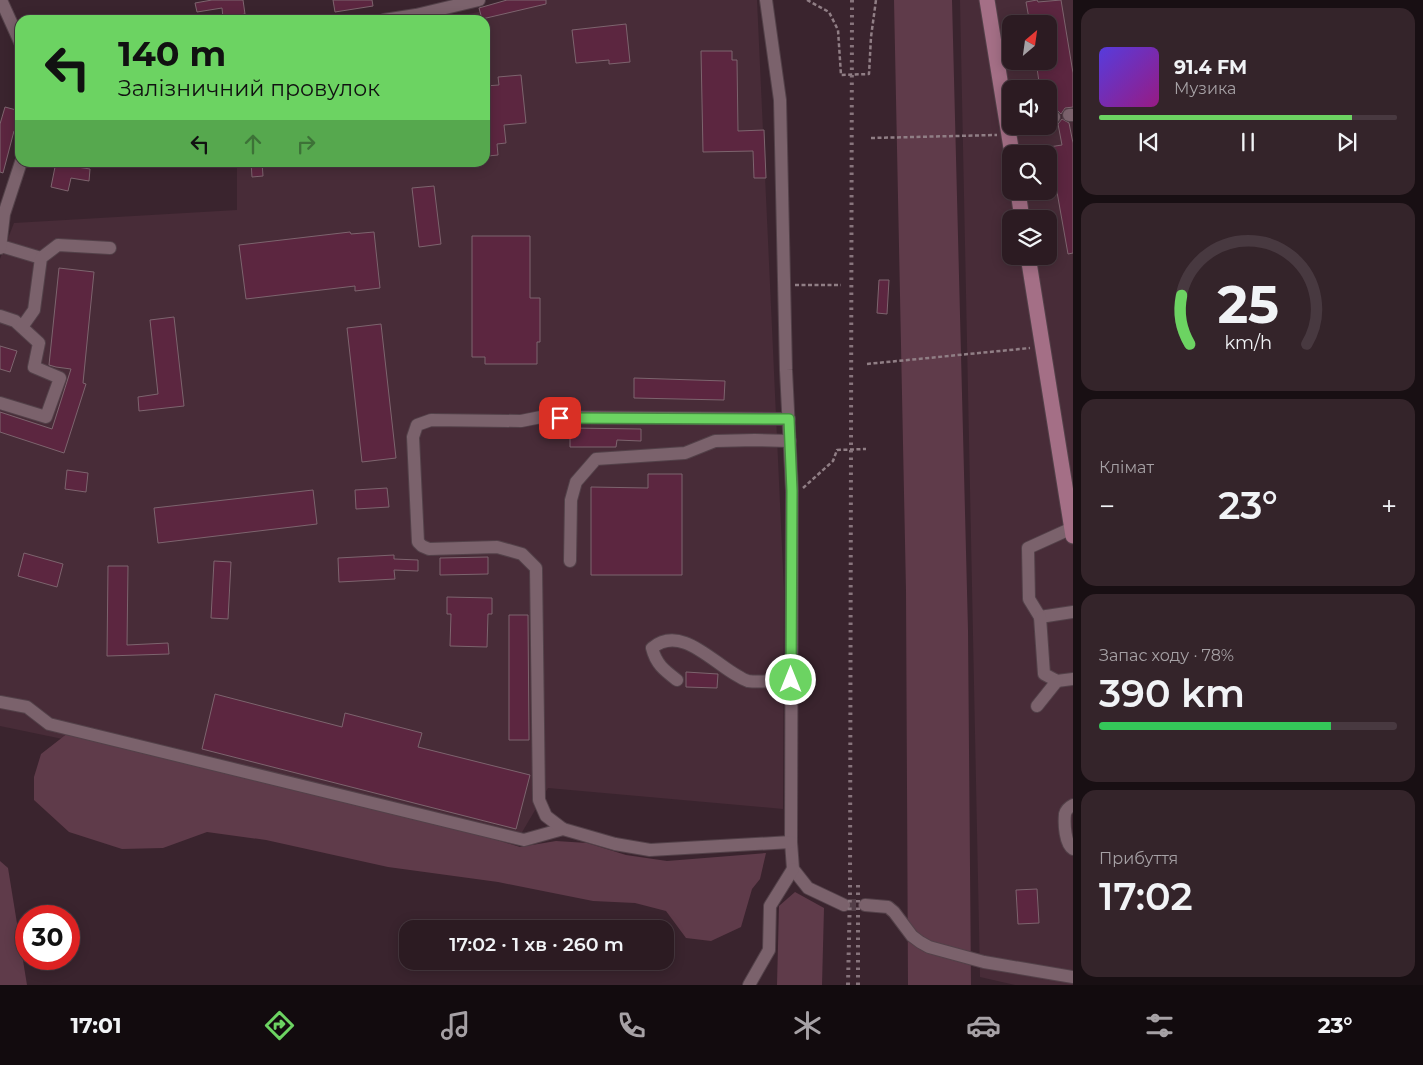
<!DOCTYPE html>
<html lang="uk">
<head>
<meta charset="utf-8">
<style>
  :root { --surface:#2c1b22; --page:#34242a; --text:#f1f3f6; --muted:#a6a1a5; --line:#483940; --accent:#6cd362 }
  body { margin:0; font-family:Montserrat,sans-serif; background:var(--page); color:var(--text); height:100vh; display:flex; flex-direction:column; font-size:19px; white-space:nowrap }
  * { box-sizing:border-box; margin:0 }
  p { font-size:16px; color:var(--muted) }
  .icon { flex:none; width:28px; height:28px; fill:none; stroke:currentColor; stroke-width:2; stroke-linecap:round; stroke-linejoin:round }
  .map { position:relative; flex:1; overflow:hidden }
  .side { display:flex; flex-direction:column; gap:8px; padding:8px; background:#180f13; width:350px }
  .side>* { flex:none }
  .guide { position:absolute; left:15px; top:15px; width:475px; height:152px; border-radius:15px; box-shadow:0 2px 12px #0003,0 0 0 1px var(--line); background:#6cd362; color:#111; overflow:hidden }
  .needle { width:32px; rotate:29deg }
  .fabs { position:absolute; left:1002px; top:15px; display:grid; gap:10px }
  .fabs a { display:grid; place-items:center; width:55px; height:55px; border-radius:10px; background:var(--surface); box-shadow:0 2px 12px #0003,0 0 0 1px var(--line); font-size:25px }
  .speed { position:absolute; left:15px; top:905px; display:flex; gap:10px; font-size:25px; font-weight:700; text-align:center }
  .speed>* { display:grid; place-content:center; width:65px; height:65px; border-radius:50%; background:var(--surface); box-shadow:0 2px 12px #0003,0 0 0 1px var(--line); line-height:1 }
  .speed .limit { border:8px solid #d22; background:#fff; color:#111 }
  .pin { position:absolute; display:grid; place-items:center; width:42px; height:42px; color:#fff; margin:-21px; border-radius:10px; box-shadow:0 2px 8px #0006 }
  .me { position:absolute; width:55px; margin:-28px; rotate:0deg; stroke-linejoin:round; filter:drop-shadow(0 0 4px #0008) }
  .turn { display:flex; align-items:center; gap:18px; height:105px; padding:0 20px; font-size:22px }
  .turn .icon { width:65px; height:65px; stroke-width:2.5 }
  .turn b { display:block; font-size:35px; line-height:42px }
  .lanes { display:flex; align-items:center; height:48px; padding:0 20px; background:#0003; justify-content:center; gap:25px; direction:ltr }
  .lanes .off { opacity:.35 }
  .big { font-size:38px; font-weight:600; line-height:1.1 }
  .side .card { flex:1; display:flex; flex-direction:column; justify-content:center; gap:8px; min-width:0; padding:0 18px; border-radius:15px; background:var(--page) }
  .side .dial { align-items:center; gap:0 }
  .dial svg { height:130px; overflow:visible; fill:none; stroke:var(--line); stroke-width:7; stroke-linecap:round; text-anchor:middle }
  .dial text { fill:var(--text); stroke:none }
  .song { display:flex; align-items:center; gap:15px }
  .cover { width:60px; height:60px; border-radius:8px; background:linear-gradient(135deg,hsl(250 70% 55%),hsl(310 70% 35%)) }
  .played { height:5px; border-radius:2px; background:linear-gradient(90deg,var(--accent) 85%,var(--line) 85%) }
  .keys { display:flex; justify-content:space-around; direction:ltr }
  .heat { display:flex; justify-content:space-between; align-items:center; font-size:28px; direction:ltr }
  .charge { height:8px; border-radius:4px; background:linear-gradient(90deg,#34c759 78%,var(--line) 0) }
  .trip { position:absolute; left:399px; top:920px; width:275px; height:50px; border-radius:15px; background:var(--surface); box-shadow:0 2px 12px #0003,0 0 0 1px var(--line); font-weight:600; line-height:50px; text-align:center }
  .dock { display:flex; height:80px; justify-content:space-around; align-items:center; background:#120b0e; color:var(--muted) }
  .dock .icon { width:35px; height:35px }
  .dock .active { color:var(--accent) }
  .dock b { font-size:22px; color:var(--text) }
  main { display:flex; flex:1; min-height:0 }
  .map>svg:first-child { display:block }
  .built { fill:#482c38; fill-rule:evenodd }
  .green { fill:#5f3b4a }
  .building { fill:#5c2640; stroke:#7d646e }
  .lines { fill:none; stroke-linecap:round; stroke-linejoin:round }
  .minor-tunnel { stroke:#533f48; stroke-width:12; stroke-dasharray:12 6; stroke-linecap:butt }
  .minor-casing { stroke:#534149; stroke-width:14 }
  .major-casing { stroke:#534149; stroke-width:17 }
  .path { stroke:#907e85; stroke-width:2.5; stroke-dasharray:4 2.5; stroke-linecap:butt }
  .minor { stroke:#7b626c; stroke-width:12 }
  .major { stroke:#a46f86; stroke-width:15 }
  .rail { stroke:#87747c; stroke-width:4; stroke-dasharray:2.5 5; stroke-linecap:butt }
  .route-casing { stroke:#468940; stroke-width:12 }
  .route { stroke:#6cd362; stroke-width:9 }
</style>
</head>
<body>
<main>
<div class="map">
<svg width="1073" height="985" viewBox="0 0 1073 985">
  <rect width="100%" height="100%" fill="#3a242e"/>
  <g class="built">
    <polygon points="539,0 757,0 784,591 783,809 548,788 521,834 0,726 0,259 14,223 237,210 237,163 485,162 485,20 438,20"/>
    <path d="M960 0H1073V985H1015L980 977ZM1011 24H1049V61H1011ZM1011 89H1049V126H1011ZM1011 154H1049V191H1011ZM1011 219H1049V256H1011Z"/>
  </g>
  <g class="green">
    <polygon points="894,0 952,0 968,630 971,985 908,985 906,591"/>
    <polygon points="68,733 477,834 520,847 556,841 587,843 626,855 667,861 766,853 760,879 752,889 741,927 711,941 686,938 666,911 635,903 593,901 498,882 388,867 266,840 207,832 163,848 122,849 69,832 34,800 34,777 41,754"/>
    <polygon points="0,861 8,868 27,985 0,985"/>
    <polygon points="795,892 824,908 822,985 777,985 779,906"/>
  </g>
  <g class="building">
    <polygon points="212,0 243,0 245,14 223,18 222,8 197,12 195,3"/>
    <polygon points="333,0 372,0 373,6 335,12"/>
    <polygon points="507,0 546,0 546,4 482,19 479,8"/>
    <polygon points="1037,0 1038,2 1061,0 1073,73 1073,107 1065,108 1061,114 1056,109 1049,110 1049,89 1040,89 1036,61 1049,61 1049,24 1030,24 1026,2"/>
    <polygon points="626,24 630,62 609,64 609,60 576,63 572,30"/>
    <polygon points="701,51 732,51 732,60 737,60 738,131 764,130 766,178 754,178 753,151 703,152"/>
    <polygon points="521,75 526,123 504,125 506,143 497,144 498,155 488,156 485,128 485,86 499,85 498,77"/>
    <polygon points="5,107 20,111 20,117 16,132 14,131 3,173 0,172 0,124"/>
    <polygon points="1062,119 1069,123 1073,143 1073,253 1068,254 1049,147 1062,145 1058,124"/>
    <polygon points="56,162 71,162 71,166 90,169 89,181 71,178 68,191 51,187"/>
    <polygon points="251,162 262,162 263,176 252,177"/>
    <polygon points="434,186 441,244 419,247 412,188"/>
    <polygon points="350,232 351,234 374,232 380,288 355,291 355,286 246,299 239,245"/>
    <polygon points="472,236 530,236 530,298 540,298 540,342 537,342 537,364 485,364 485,357 472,357"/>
    <polygon points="59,268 94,272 83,383 86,384 64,453 0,432 0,412 52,429 71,369 56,367 49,365"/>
    <polygon points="879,280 889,280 887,314 877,313"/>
    <polygon points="174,317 184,406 139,411 138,397 158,394 150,320"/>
    <polygon points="381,324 396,458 362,462 347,328"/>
    <polygon points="0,346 17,351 10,372 0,369"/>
    <polygon points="634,378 725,381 724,400 634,398"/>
    <polygon points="570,428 641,429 641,441 617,440 616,447 570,447"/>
    <polygon points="67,470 88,473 86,492 65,489"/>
    <polygon points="648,474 682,474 682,575 591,575 591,487 648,488"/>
    <polygon points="387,488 389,507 356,509 355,490"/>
    <polygon points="313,490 317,524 158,543 154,508"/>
    <polygon points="24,553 63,564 57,587 18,576"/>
    <polygon points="394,555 394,559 418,560 418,571 394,570 395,579 339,582 338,558"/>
    <polygon points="488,557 488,574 440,575 440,558"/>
    <polygon points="214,561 231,562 228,619 211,618"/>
    <polygon points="108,566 128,566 127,645 168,643 169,654 107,656"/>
    <polygon points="447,597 492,598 492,614 488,614 487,647 450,646 451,614 447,614"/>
    <polygon points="509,615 528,615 529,740 509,740"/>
    <polygon points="686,672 718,674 717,688 686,687"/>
    <polygon points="215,694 342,727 345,713 422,733 418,747 530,775 516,829 202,749"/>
    <polygon points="1037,889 1039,923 1018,924 1016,890"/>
  </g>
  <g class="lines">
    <polyline class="minor-tunnel" points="844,905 865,905"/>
    <defs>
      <g id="minor">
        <polyline points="1,0 20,42"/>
        <polyline points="766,0 780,100 786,370 792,491 791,842 793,869 808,888 844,905"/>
        <polyline points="384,20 416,15 479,0"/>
        <polyline points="1069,115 1073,115"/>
        <polyline points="1049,118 1054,117"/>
        <polyline points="1,246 41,258"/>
        <polyline points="0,248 4,214 21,162"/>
        <polyline points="0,316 15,321 39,343 34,367 60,378 46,417 0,403"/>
        <polyline points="22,327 34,310 41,258 58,245 110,248"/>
        <polyline points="1072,528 1028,548 1029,599 1040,617 1073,612"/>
        <polyline points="570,561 571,500 576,482 596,459 685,453 715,441 755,440 790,441"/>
        <polyline points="1040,617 1044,674 1057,681 1073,679"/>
        <path d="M677 680C664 670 656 664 652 648 681 624 713 663 738 676 741 678 745 680 748 681 761 683 778 680 791 680"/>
        <polyline points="0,702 27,707 49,724 524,840 563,829 615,844 650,850 791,842"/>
        <polyline points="1037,706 1057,681"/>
        <path d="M1073 805C1069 807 1066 810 1065 814 1064 824 1065 844 1073 849"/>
        <polyline points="563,829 546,816 539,800 536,568 522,554 497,547 429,549 422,546 418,542 413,437 417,425 431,420 521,421 541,417 789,419"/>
        <polyline points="865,905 888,907 894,912 912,936 920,942 929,947 984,962 1073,977"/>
        <polyline points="749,985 769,950 770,906 793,869"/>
      </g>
      <g id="major">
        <polyline points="987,0 1012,154"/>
        <polyline points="1018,191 1022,219"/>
        <polyline points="1028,256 1073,536"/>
      </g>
    </defs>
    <use href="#minor" class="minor-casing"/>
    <use href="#major" class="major-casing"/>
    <g class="path">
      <polyline points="807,0 829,12 838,30 841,75 869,74 871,37 876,0"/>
      <polyline points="871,138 997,135"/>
      <polyline points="795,285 841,285"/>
      <polyline points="867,364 1030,348"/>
      <polyline points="803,488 833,461 837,450 866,449"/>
    </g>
    <use href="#minor" class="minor"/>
    <use href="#major" class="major"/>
    <g class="rail">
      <polyline points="848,985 850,892 852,0"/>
      <polyline points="858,985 858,882"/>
    </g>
  </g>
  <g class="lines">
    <defs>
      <polyline id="route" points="560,418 789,419 792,491 791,680"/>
    </defs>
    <use href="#route" class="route-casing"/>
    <use href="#route" class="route"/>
  </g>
</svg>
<div class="fabs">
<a><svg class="needle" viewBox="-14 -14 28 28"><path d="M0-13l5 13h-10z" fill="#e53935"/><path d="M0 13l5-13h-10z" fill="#a6a1a5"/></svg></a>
<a><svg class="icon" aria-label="sound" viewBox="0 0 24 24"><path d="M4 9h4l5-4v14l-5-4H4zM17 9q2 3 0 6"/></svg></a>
<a><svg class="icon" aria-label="search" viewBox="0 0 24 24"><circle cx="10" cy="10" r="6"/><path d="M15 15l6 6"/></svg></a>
<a><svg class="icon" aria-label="layers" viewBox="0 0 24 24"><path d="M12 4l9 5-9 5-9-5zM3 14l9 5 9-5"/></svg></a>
</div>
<div class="speed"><div class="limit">30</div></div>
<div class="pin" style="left:560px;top:418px;background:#d93025"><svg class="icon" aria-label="arrive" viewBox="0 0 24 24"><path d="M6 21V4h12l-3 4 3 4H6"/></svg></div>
<svg class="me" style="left:791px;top:680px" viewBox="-20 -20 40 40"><circle r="17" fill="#6cd362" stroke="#fff" stroke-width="3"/><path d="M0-11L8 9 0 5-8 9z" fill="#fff"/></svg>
<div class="trip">17:02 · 1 хв · 260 m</div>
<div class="guide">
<div class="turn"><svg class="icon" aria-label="left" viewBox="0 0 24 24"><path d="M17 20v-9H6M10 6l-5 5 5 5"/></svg><div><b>140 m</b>Залізничний провулок</div></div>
<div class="lanes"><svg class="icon" aria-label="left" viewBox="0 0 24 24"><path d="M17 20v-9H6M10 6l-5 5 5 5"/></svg><svg class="icon off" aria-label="ahead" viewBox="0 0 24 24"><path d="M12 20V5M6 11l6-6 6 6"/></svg><svg class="icon off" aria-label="right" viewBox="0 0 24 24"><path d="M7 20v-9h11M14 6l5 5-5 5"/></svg></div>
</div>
</div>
<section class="side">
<div class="card">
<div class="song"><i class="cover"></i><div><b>91.4 FM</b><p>Музика</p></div></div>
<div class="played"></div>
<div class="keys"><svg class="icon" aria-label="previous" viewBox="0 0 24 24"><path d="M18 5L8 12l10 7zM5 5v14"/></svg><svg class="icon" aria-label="pause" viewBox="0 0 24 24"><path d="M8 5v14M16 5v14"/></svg><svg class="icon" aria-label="next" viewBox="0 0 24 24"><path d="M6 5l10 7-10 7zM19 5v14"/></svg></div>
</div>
<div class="card dial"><svg viewBox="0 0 100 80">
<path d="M14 69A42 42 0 1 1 86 69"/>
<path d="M14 69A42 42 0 0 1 9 39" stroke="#6cd362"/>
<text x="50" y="56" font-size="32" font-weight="700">25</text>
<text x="50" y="72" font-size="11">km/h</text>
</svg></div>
<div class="card"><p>Клімат</p>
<div class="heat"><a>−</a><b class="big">23°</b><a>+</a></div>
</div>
<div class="card"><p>Запас ходу · 78%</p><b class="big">390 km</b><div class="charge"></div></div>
<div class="card"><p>Прибуття</p><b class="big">17:02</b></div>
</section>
</main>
<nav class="dock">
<b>17:01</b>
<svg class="icon active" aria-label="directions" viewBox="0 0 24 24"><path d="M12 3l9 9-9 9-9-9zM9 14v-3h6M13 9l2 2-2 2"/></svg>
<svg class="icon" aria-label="music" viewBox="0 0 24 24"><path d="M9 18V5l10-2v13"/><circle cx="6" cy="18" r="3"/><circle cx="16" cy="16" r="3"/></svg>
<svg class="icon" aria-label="phone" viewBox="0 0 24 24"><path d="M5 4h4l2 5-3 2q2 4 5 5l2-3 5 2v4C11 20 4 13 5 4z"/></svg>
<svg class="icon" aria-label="climate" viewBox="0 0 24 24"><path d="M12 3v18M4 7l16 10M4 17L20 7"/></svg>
<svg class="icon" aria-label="car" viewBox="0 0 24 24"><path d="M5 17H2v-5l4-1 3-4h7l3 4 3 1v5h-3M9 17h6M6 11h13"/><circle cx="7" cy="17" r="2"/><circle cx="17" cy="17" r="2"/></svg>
<svg class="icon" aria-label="filters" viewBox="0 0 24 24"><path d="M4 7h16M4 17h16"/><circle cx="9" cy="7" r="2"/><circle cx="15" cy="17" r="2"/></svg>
<b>23°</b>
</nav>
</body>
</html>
